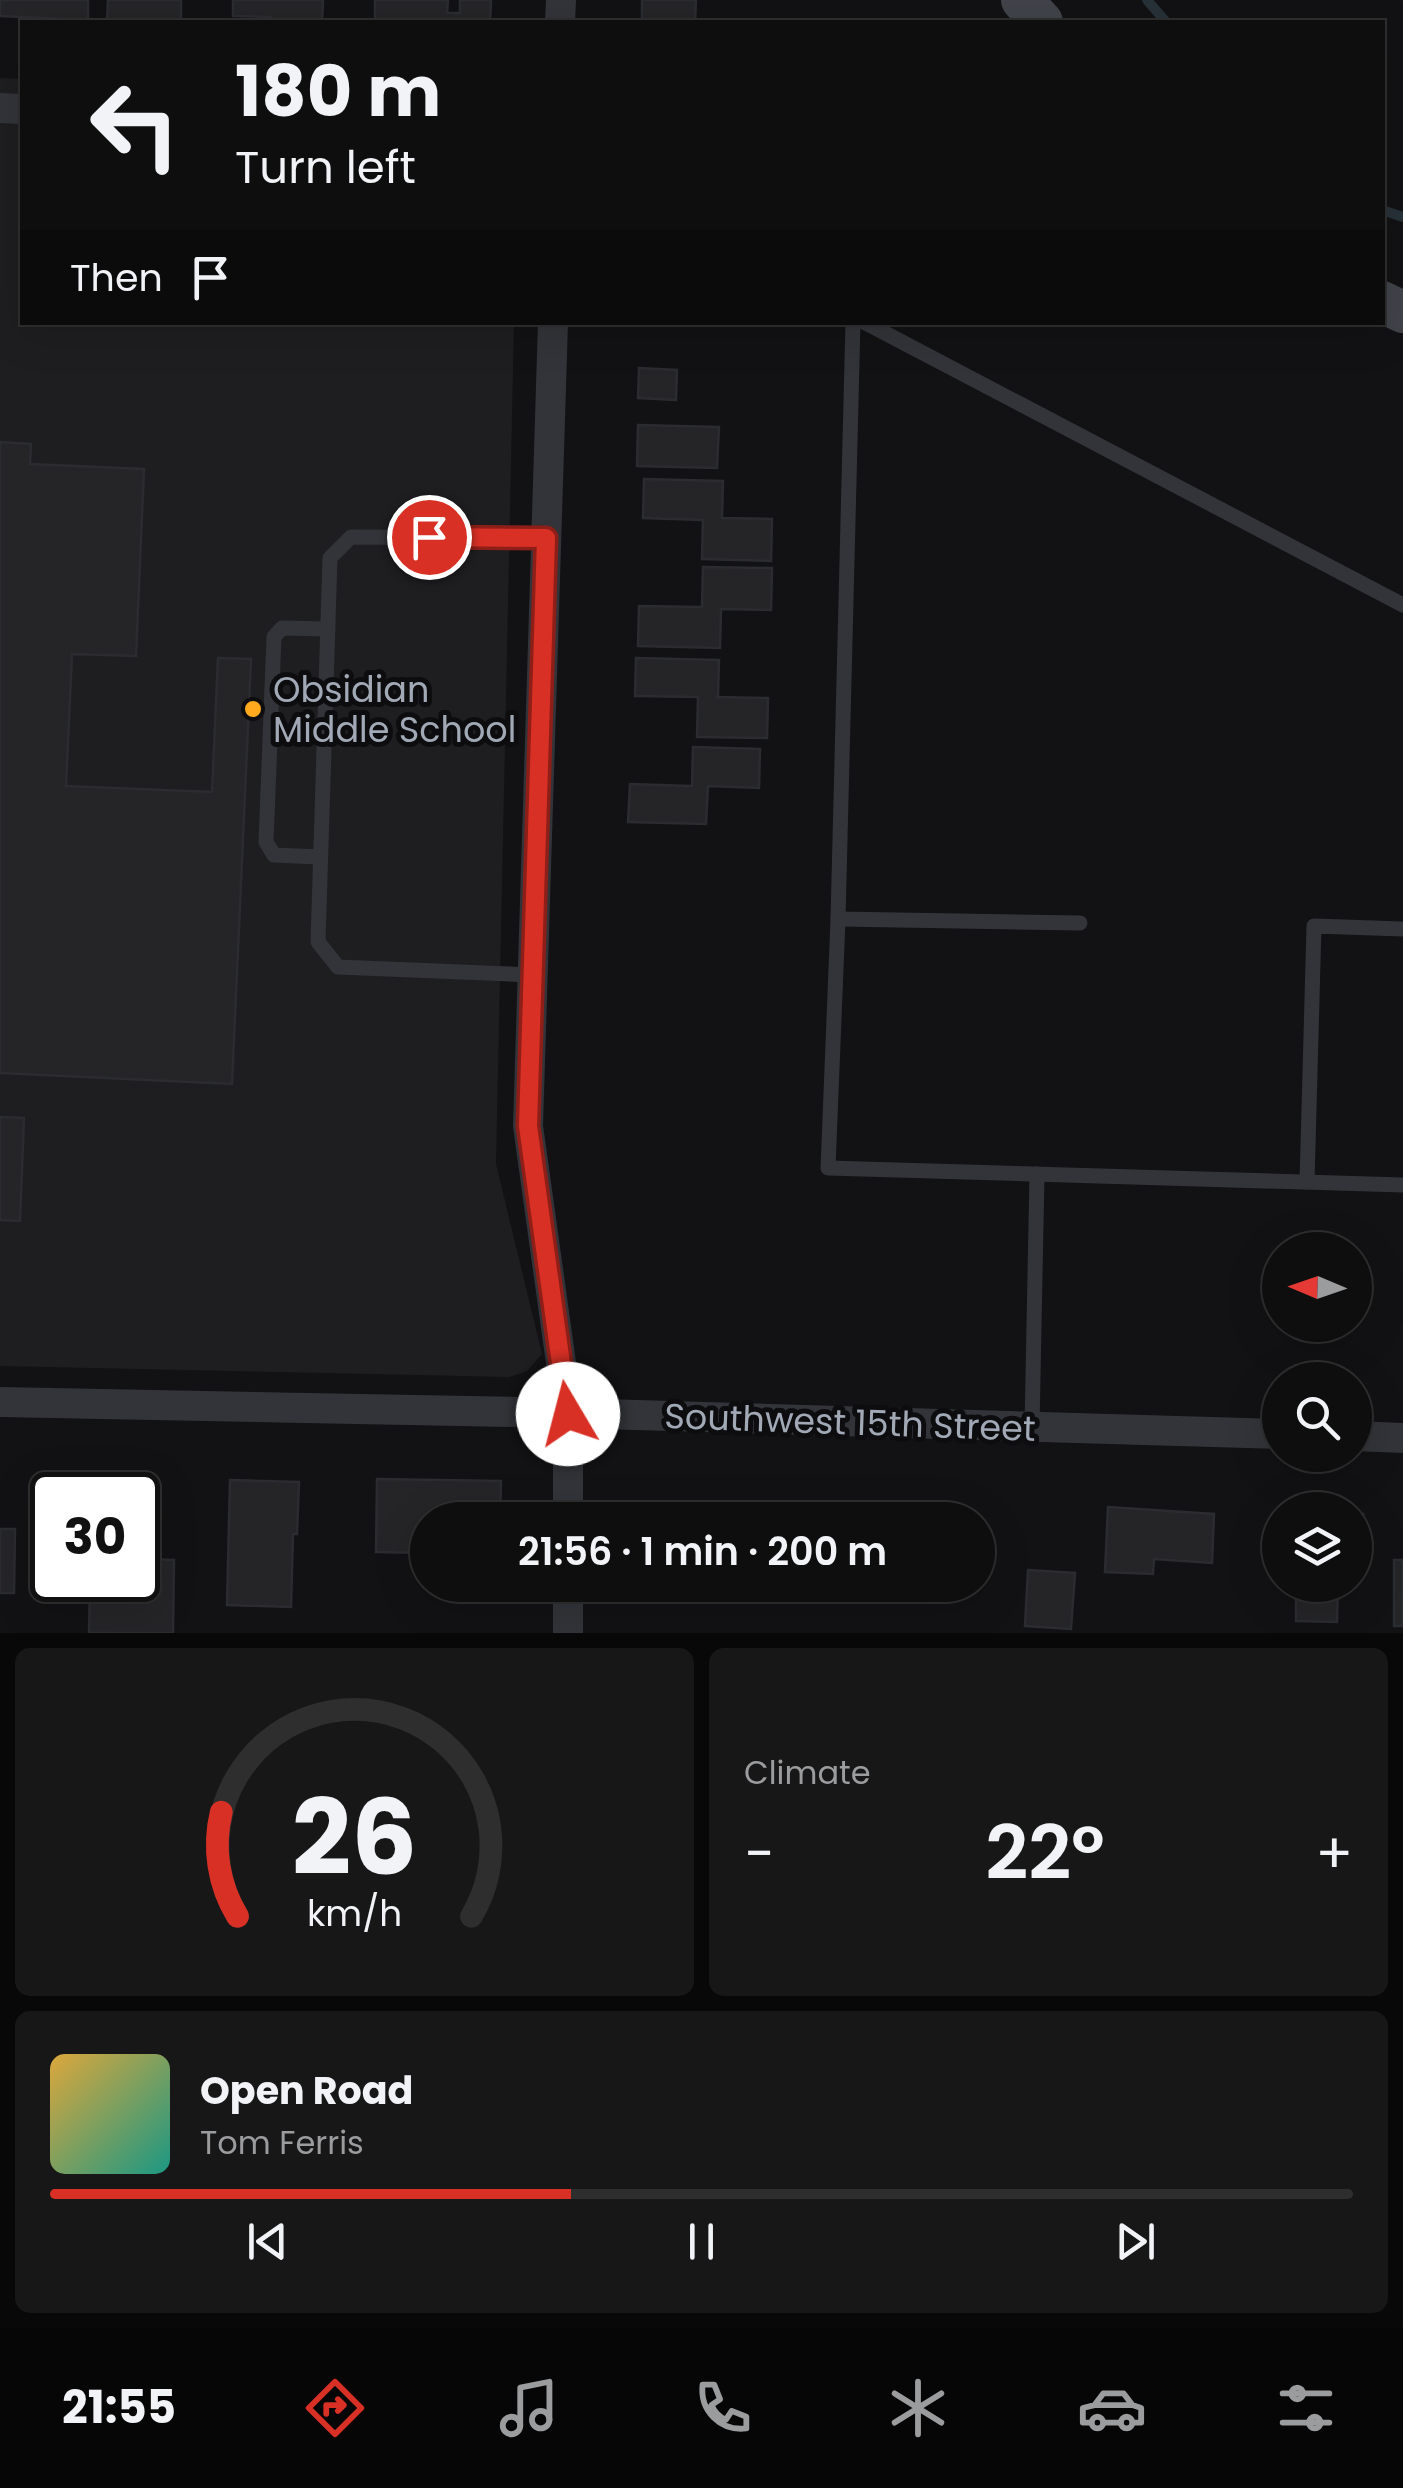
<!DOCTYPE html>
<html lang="en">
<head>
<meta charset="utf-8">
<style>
  :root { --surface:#0e0e0f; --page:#171718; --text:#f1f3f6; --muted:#9b9c9e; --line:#2e2e2f; --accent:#d93025 }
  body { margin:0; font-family:Poppins,sans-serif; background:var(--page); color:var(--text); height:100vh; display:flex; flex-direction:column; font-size:38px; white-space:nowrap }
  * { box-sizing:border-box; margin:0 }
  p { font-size:32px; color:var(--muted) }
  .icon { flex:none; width:55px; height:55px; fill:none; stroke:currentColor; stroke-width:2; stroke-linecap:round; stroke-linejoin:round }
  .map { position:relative; height:1633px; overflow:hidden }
  .details { display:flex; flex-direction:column; gap:15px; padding:15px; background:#080808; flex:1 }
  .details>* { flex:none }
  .guide { position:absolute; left:20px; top:20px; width:1365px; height:305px; border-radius:0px; box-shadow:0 10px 40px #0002,0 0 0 2px var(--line); background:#0e0e0f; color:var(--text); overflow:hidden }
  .needle { width:65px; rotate:272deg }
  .tools { position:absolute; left:1262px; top:1232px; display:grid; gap:20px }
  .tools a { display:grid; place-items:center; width:110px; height:110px; border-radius:50%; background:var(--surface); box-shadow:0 10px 40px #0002,0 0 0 2px var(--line); font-size:50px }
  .speed { position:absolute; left:30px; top:1472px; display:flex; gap:20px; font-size:50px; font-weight:700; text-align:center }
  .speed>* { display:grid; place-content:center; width:130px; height:130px; border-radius:50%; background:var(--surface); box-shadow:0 10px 40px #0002,0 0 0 2px var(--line); line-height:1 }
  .speed .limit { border:5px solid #111; border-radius:15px; background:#fff; color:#111 }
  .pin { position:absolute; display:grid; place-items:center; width:85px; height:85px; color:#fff; margin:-42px; border:5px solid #fff; border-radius:50%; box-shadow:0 2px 10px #0007 }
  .me { position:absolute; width:110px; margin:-55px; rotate:352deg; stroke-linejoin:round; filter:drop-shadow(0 0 8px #0008) }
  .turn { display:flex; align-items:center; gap:35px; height:210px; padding:0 50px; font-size:45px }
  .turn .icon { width:130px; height:130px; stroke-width:2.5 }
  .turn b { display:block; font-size:70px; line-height:85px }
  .then { display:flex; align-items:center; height:95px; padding:0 50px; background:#0003; gap:20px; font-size:38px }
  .big { font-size:75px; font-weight:600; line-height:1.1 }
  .details .tile { flex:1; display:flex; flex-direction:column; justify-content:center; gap:15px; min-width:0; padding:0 35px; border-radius:15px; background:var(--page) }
  .details .dial { align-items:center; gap:0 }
  .dial svg { height:260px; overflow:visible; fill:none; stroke:var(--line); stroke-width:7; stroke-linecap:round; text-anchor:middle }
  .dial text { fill:var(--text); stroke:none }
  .song { display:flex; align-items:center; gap:30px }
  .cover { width:120px; height:120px; border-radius:15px; background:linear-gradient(135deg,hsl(40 70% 55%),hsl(170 70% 35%)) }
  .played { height:10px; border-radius:5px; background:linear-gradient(90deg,var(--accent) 40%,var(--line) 40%) }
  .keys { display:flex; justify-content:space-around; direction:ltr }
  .heat { display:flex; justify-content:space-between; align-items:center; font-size:55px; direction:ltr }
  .details .tiles { flex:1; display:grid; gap:15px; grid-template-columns:1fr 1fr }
  .tile:last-child { grid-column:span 2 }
  .trip { position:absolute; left:410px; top:1502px; width:585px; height:100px; border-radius:50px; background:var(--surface); box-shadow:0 10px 40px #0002,0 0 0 2px var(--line); font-weight:600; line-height:100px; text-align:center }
  .menu { display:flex; height:160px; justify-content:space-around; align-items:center; background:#060606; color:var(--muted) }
  .menu .icon { width:70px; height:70px }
  .menu .on { color:var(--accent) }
  .menu b { font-size:45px; color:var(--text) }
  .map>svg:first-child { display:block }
  .built { fill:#1e1e21 }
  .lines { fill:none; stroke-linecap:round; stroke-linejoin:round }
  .stream { stroke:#273138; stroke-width:10 }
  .building { fill:#252528; stroke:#2b2c30; stroke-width:2.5 }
  .lane { stroke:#323439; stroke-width:15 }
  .street { stroke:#323439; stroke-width:30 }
  .secondary { stroke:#404349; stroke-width:42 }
  .route-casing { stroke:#8d1f18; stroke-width:25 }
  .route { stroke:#d93025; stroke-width:18 }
  .poi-dot { fill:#ffaa1e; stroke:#0d0d0f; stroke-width:4 }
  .labels { text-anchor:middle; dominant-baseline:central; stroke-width:10; stroke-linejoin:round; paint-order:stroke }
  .poi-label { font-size:35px; fill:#a2a9b6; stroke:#0d0d0f; text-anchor:start }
  .street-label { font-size:35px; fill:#a2a9b6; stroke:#0d0d0f }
</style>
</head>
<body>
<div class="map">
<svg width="1403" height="1633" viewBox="0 0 1403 1633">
  <rect width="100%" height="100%" fill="#121214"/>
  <polygon class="built" points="0,78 22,79 22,322 514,323 496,1164 542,1354 527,1371 509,1377 0,1366"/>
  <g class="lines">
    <g class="stream">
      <polyline points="1147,0 1166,22"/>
      <polyline points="1382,210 1403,217"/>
    </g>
  </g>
  <g class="building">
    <polygon points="0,0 88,0 88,20 0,16"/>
    <polygon points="108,0 181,0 181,22 107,22"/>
    <polygon points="233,0 323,0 322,22 271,22 271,17 233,16"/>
    <polygon points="375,0 448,0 447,13 460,13 460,0 491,0 490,22 375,22"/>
    <polygon points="642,0 696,0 695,22 642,22"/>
    <polygon points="639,368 677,370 676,400 638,398"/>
    <polygon points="638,425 719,427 717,468 637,466"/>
    <polygon points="0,442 31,444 30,464 144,469 136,656 72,654 66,786 212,792 218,658 251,659 232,1084 0,1073"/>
    <polygon points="644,479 723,481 722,518 772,519 771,561 702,559 703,520 643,518"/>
    <polygon points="703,567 772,568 771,610 721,609 720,648 638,646 639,606 702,607"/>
    <polygon points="636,658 719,660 718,697 768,698 767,738 697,737 698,697 635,696"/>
    <polygon points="693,747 760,749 759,788 708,786 706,824 628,822 630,784 692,786"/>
    <polygon points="0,1117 24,1118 20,1221 0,1220"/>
    <polygon points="377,1479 501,1481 500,1520 428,1520 427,1553 376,1552"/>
    <polygon points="230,1480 299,1482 297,1534 293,1534 291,1607 227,1605"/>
    <polygon points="1108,1507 1214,1514 1212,1563 1154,1559 1153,1574 1105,1572"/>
    <polygon points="645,1513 722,1514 722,1517 770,1520 645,1520"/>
    <rect x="1355" y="1514" width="8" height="47"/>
    <polygon points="0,1529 15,1529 14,1593 0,1593"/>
    <polygon points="138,1559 174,1560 173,1633 89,1633 90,1580 138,1580"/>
    <rect x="1394" y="1560" width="9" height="66"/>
    <polygon points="1028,1570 1075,1573 1071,1629 1025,1626"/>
    <polygon points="1296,1585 1338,1585 1337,1622 1296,1621"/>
  </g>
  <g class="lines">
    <g class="lane">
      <polyline points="853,322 838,919 828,1168 1403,1185"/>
      <polyline points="864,322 1403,605"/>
      <polyline points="320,857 274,855 266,842 274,637 282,628 328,629"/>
      <polyline points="838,919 1080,923"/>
      <polyline points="533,975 338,967 318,942 330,558 351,537 546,538"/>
      <polyline points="1307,1182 1314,926 1403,929"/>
      <polyline points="1032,1427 1037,1174"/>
    </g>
    <g class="street">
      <polyline points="560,22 561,0"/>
      <polyline points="0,108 22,109"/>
      <polyline points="553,322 528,1126 568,1413 568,1520"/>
      <polyline points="0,1402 568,1413 1280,1434"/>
      <polyline points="1355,1436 1403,1438"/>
      <polyline points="568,1633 568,1585"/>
    </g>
    <g class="secondary">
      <polyline points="1022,0 1042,22"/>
      <polyline points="1382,302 1403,312"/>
    </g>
  </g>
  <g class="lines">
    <defs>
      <polyline id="route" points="429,537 546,538 528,1126 568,1414"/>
    </defs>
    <use href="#route" class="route-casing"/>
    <use href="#route" class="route"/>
  </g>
  <circle class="poi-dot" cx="253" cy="709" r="10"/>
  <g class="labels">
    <g class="poi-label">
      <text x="273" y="689">Obsidian<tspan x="273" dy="40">Middle School</tspan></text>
    </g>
    <g class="street-label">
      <text transform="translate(850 1422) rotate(2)">Southwest 15th Street</text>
    </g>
  </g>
</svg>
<div class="tools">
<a><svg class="needle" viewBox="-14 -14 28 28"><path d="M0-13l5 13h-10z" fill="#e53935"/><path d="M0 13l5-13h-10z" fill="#9b9c9e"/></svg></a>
<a><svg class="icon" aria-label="search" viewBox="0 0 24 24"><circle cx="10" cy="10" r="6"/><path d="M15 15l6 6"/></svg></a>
<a><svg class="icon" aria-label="layers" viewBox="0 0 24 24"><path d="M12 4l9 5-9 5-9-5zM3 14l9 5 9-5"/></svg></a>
</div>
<div class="speed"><div class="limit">30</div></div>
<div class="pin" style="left:429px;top:537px;background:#d93025"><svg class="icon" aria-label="arrive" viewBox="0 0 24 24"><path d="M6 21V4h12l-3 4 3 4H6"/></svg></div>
<svg class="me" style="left:568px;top:1414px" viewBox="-20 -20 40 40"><circle r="19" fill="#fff"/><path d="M0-13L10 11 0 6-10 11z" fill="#d93025"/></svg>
<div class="trip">21:56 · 1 min · 200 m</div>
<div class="guide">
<div class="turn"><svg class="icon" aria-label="left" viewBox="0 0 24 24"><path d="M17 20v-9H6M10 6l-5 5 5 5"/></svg><div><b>180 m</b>Turn left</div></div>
<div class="then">Then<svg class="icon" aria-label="arrive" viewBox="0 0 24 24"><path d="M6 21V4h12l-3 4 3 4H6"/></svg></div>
</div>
</div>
<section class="details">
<div class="tiles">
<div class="tile dial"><svg viewBox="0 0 100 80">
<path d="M14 69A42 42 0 1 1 86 69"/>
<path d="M14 69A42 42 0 0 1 9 37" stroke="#d93025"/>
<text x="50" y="56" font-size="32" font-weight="700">26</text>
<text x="50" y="72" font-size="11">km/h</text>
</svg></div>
<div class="tile"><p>Climate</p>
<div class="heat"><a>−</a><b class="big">22°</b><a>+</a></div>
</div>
<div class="tile">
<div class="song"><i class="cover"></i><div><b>Open Road</b><p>Tom Ferris</p></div></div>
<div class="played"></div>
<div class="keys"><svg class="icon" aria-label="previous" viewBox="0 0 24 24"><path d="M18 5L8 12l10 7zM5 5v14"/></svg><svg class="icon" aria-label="pause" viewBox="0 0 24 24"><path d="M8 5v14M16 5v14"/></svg><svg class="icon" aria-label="next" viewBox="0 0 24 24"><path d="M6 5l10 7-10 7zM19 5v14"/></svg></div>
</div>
</div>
</section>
<nav class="menu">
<b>21:55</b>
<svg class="icon on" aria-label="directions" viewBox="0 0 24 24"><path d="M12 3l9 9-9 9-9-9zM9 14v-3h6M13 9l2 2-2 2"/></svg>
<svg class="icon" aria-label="music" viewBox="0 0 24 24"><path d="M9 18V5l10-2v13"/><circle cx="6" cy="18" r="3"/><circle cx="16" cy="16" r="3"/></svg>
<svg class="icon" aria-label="phone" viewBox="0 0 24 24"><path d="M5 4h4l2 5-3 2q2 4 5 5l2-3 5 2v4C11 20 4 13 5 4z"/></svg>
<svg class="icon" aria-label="climate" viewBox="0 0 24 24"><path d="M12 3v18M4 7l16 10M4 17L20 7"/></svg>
<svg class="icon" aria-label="car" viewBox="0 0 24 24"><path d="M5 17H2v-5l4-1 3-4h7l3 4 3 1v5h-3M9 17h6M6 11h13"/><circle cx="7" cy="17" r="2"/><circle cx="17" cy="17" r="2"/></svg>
<svg class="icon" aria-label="filters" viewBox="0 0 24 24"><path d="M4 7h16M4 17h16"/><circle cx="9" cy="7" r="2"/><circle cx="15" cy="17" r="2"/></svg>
</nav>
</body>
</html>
